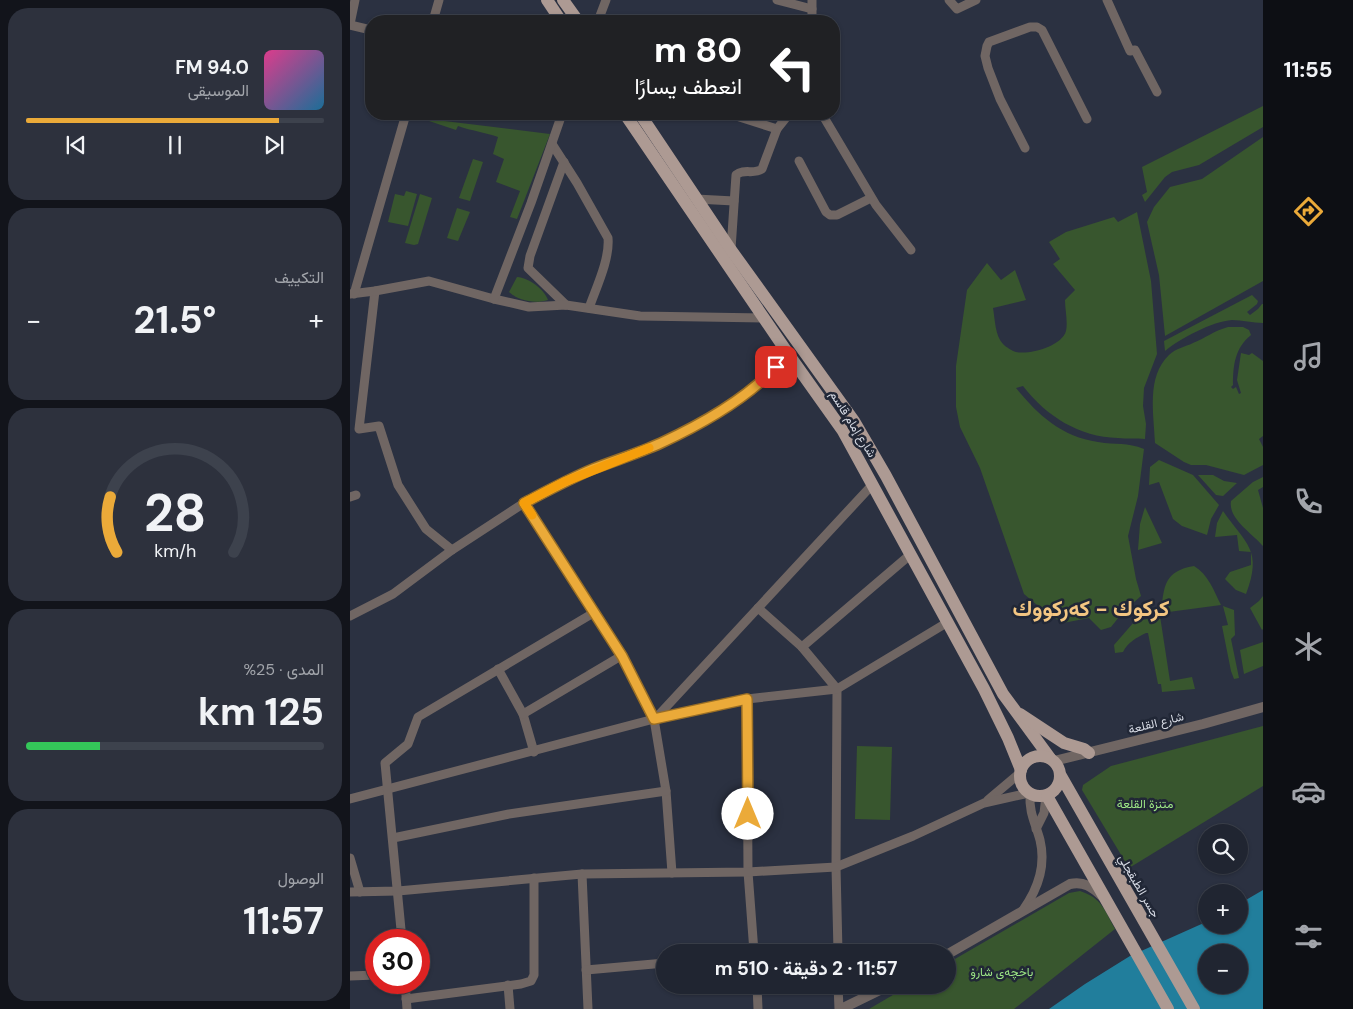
<!DOCTYPE html>
<html lang="ar">
<head>
<meta charset="utf-8">
<style>
  :root { --surface:#202531; --page:#2d313d; --text:#f1f3f6; --muted:#a2a5ab; --line:#3d424d; --accent:#ebaa39 }
  body { margin:0; font-family:"DM Sans",Vazirmatn,sans-serif; background:var(--page); color:var(--text); direction:rtl; height:100vh; display:flex; flex-direction:column; font-size:19px; white-space:nowrap }
  * { box-sizing:border-box; margin:0 }
  p { font-size:16px; color:var(--muted) }
  .icon { flex:none; width:28px; height:28px; fill:none; stroke:currentColor; stroke-width:2; stroke-linecap:round; stroke-linejoin:round }
  .map { position:relative; flex:1; overflow:hidden; direction:ltr }
  .details { display:flex; flex-direction:column; gap:8px; padding:8px; background:#12141b; width:350px }
  .details>* { flex:none }
  .banner { position:absolute; left:15px; top:15px; width:475px; height:105px; border-radius:20px; box-shadow:0 1px 4px #0004,0 0 0 1px var(--line); direction:rtl; background:#202124; color:#fff; overflow:hidden }
  .fabs { position:absolute; left:848px; top:824px; display:grid; gap:10px }
  .fabs a { display:grid; place-items:center; width:50px; height:50px; border-radius:50%; background:var(--surface); box-shadow:0 1px 4px #0004,0 0 0 1px var(--line); font-size:25px }
  .speed { position:absolute; left:15px; top:929px; display:flex; gap:10px; font-size:25px; font-weight:700; text-align:center }
  .speed>* { display:grid; place-content:center; width:65px; height:65px; border-radius:50%; background:var(--surface); box-shadow:0 1px 4px #0004,0 0 0 1px var(--line); line-height:1 }
  .speed .limit { border:8px solid #d22; background:#fff; color:#111 }
  .pin { position:absolute; display:grid; place-items:center; width:42px; height:42px; color:#fff; margin:-21px; border-radius:10px; box-shadow:0 2px 8px #0006 }
  .me { position:absolute; width:55px; margin:-28px; rotate:0deg; stroke-linejoin:round; filter:drop-shadow(0 0 4px #0008) }
  .turn { display:flex; align-items:center; gap:18px; height:105px; padding:0 15px; font-size:22px }
  .turn .icon { width:65px; height:65px; stroke-width:2.5 }
  .turn b { display:block; font-size:35px; line-height:42px }
  .big { font-size:38px; font-weight:700; line-height:1.1 }
  .details .card { flex:1; display:flex; flex-direction:column; justify-content:center; gap:8px; min-width:0; padding:0 18px; border-radius:20px; background:var(--page) }
  .details .dial { align-items:center; gap:0 }
  .dial svg { height:130px; overflow:visible; fill:none; stroke:var(--line); stroke-width:7; stroke-linecap:round; text-anchor:middle }
  .dial text { fill:var(--text); stroke:none }
  .song { display:flex; align-items:center; gap:15px }
  .cover { width:60px; height:60px; border-radius:8px; background:linear-gradient(135deg,hsl(330 70% 55%),hsl(200 70% 35%)) }
  .played { height:5px; border-radius:2px; background:linear-gradient(90deg,var(--accent) 85%,var(--line) 85%) }
  .keys { display:flex; justify-content:space-around; direction:ltr }
  .heat { display:flex; justify-content:space-between; align-items:center; font-size:28px; direction:ltr }
  .charge { height:8px; border-radius:4px; background:linear-gradient(90deg,#34c759 25%,var(--line) 0) }
  .trip { position:absolute; left:306px; top:944px; width:300px; height:50px; border-radius:25px; background:var(--surface); box-shadow:0 1px 4px #0004,0 0 0 1px var(--line); font-weight:700; line-height:50px; text-align:center; direction:rtl }
  main { display:flex; flex:1; min-height:0 }
  .tab-bar { display:flex; flex-direction:column; width:90px; justify-content:space-around; align-items:center; background:#0d0f14; color:var(--muted) }
  .tab-bar .icon { width:35px; height:35px }
  .tab-bar .selected { color:var(--accent) }
  .tab-bar b { font-size:22px; color:var(--text) }
  .map>svg:first-child { display:block }
  .green { fill:#38562e }
  .water { fill:#217e9c; fill-rule:evenodd }
  .lines { fill:none; stroke-linecap:round; stroke-linejoin:round }
  .minor { stroke:#706663; stroke-width:9 }
  .tertiary { stroke:#706663; stroke-width:10 }
  .primary { stroke:#ad9a93; stroke-width:12 }
  .route-casing { stroke:#996e25; stroke-width:12 }
  .route { stroke:#ebaa39; stroke-width:9 }
  .slow { stroke:#f59e0b; stroke-width:9 }
  .labels { text-anchor:middle; dominant-baseline:central; stroke-width:5; stroke-linejoin:round; paint-order:stroke }
  .street-label { font-size:12px; fill:#d8dce6; stroke:#212736 }
  .park-label { font-size:12px; fill:#9de785; stroke:#212736 }
  .town-label { font-size:22px; font-weight:bold; fill:#f4c682; stroke:#212736 }
</style>
</head>
<body>
<main>
<nav class="tab-bar">
<b>11:55</b>
<svg class="icon selected" aria-label="directions" viewBox="0 0 24 24"><path d="M12 3l9 9-9 9-9-9zM9 14v-3h6M13 9l2 2-2 2"/></svg>
<svg class="icon" aria-label="music" viewBox="0 0 24 24"><path d="M9 18V5l10-2v13"/><circle cx="6" cy="18" r="3"/><circle cx="16" cy="16" r="3"/></svg>
<svg class="icon" aria-label="phone" viewBox="0 0 24 24"><path d="M5 4h4l2 5-3 2q2 4 5 5l2-3 5 2v4C11 20 4 13 5 4z"/></svg>
<svg class="icon" aria-label="climate" viewBox="0 0 24 24"><path d="M12 3v18M4 7l16 10M4 17L20 7"/></svg>
<svg class="icon" aria-label="car" viewBox="0 0 24 24"><path d="M5 17H2v-5l4-1 3-4h7l3 4 3 1v5h-3M9 17h6M6 11h13"/><circle cx="7" cy="17" r="2"/><circle cx="17" cy="17" r="2"/></svg>
<svg class="icon" aria-label="filters" viewBox="0 0 24 24"><path d="M4 7h16M4 17h16"/><circle cx="9" cy="7" r="2"/><circle cx="15" cy="17" r="2"/></svg>
</nav>
<div class="map">
<svg width="913" height="1009" viewBox="0 0 913 1009">
  <rect width="100%" height="100%" fill="#2b3141"/>
  <g class="green">
    <polygon points="913,106 913,127 849,165 822,172 815,177 795,202 792,195 797,192 792,167"/>
    <path d="M70 118 200 134 167 219 160 217 170 191 146 182 154 159 143 154 148 137C134 132 122 131 108 126L106 130Z"/>
    <polygon points="913,137 913,281 815,336 809,275 797,222 804,207 820,187 852,179"/>
    <polygon points="123,159 133,162 120,201 109,198"/>
    <polygon points="56,191 67,194 58,226 38,222 45,194 54,196"/>
    <polygon points="70,194 82,198 68,244 64,245 55,243"/>
    <polygon points="107,208 120,212 108,241 97,238"/>
    <path d="M787 212 801 281 807 354 794 388 793 406 796 424 795 439C786 438 777 439 768 438 729 437 696 416 673 386L666 388C688 415 712 437 748 442 766 445 777 442 794 449L788 496 778 536 786 579 791 596 773 612 761 627 751 630 739 618 713 623 699 615 674 594 630 468 610 427 606 407V366L617 290 637 263 651 280 665 270 676 300 643 308C645 319 645 336 653 344 656 347 662 351 666 352 680 355 712 346 716 331 718 322 715 309 715 300L725 290 703 264 710 259 699 242 716 232 764 217 768 222Z"/>
    <path d="M167 277C179 278 194 289 198 300 185 304 169 301 159 292Z"/>
    <path d="M902 295 908 301 907 304 897 312 900 315 908 309 912 304H913V323C903 323 892 320 882 320 863 321 829 339 815 351L814 341Z"/>
    <path d="M878 327H893L899 330 901 335C885 348 883 365 883 385L881 387 883 389 886 387 889 394 891 393 887 380 891 353 899 355 902 353 913 361V436L909 439 913 447V465L894 475 856 465H841L834 462 805 443C804 414 796 377 819 355 826 348 835 347 843 343 856 338 863 331 878 327Z"/>
    <polygon points="809,460 843,475 869,505 861,519 857,535 832,526 823,519 809,482 799,485 800,467"/>
    <polygon points="848,475 863,475 874,481 887,483 873,496 866,495"/>
    <path d="M913 477V487L908 490 913 508V546C902 533 878 519 881 501L903 482Z"/>
    <polygon points="795,507 812,543 788,550 790,524"/>
    <path d="M873 511C896 544 913 550 896 594L886 590 875 579 880 572 901 565V552L889 551 887 535 865 537 867 523Z"/>
    <path d="M844 566C858 574 864 591 871 605L811 613C814 586 814 571 844 566Z"/>
    <polygon points="913,596 913,629 912,630 900,608 909,601"/>
    <polygon points="873,606 884,610 885,635 881,639 889,678 884,679 881,671 872,626 878,625"/>
    <path d="M810 616 820 681 842 677 845 689 812 692 811 684H808L798 633H796C786 638 778 642 773 652L765 653 764 645 784 622Z"/>
    <polygon points="913,642 913,666 894,674 890,650"/>
    <polygon points="913,726 913,786 779,868 732,790 733,785 761,766"/>
    <polygon points="507,746 542,747 540,820 505,819"/>
    <path d="M730 891C752 898 755 911 765 929L664 1009H519L560 985H598V963L719 893Z"/>
  </g>
  <path class="water" d="M913 890V1009H699L735 984 780 956 856 922V925H889V904ZM856 952H889V985H856Z"/>
  <g class="lines">
    <g class="minor">
      <polyline points="427,0 462,9"/>
      <polyline points="462,0 462,21"/>
      <polyline points="599,0 607,9 626,0"/>
      <polyline points="757,0 780,51 785,50 807,92"/>
      <polyline points="83,21 89,0"/>
      <polyline points="248,21 256,0"/>
      <polyline points="0,24 5,0"/>
      <polyline points="0,25 21,30"/>
      <polyline points="380,114 427,129"/>
      <polyline points="472,114 526,205 561,250"/>
      <path d="M202 144 227 183 258 238C260 259 246 288 239 308"/>
      <polyline points="675,148 650,99 638,68 635,56 637,46 639,42 680,27 687,27 692,30 737,119"/>
      <polyline points="449,161 476,212 480,215 487,215 521,198"/>
      <polyline points="214,162 180,256 178,268 216,305"/>
      <polyline points="346,199 384,201"/>
      <path d="M381 249 386 175C394 168 404 175 412 169L427 129 439 114"/>
      <polyline points="25,291 9,429 29,426 48,485 76,529 102,550"/>
      <polyline points="0,294 25,291 79,281 144,299 179,307 216,305 290,316 414,318"/>
      <polyline points="4,294 56,114"/>
      <polyline points="144,299 181,203 212,114"/>
      <polyline points="0,497 6,495"/>
      <polyline points="174,503 271,656 304,719 316,791 322,873"/>
      <polyline points="408,608 452,647 487,689 486,867 488,952"/>
      <polyline points="0,616 43,594 102,550 174,503 214,482 244,469 310,443 365,415 414,380 439,355"/>
      <polyline points="452,647 561,554"/>
      <polyline points="148,669 173,714 184,752"/>
      <polyline points="397,699 398,872 404,952"/>
      <polyline points="173,714 271,656"/>
      <polyline points="305,719 523,484"/>
      <polyline points="0,799 304,719 397,699 487,689 598,622"/>
      <polyline points="638,800 670,773"/>
      <polyline points="686,829 694,813 696,796"/>
      <polyline points="43,838 159,814 316,791"/>
      <polyline points="0,858 10,892"/>
      <polyline points="232,874 238,1009"/>
      <polyline points="0,892 48,891 232,874 398,872 486,867 563,836 634,803 679,793"/>
      <path d="M673 910C688 889 696 865 690 840 685 822 679 813 680 794"/>
      <polyline points="52,940 35,763 58,744 68,717 245,612"/>
      <polyline points="236,970 315,963"/>
      <polyline points="0,976 26,975"/>
      <polyline points="55,982 57,1009"/>
      <polyline points="158,985 160,1009"/>
      <polyline points="407,985 408,1009"/>
      <polyline points="488,985 489,1009"/>
      <polyline points="56,999 171,984 181,981 184,975 184,878"/>
    </g>
    <g class="tertiary">
      <polyline points="704,761 853,724 913,707"/>
      <path d="M598 954 720 884C734 881 742 887 752 896"/>
      <polyline points="491,1009 540,985"/>
    </g>
    <g class="primary">
      <polyline points="197,0 211,21"/>
      <polyline points="213,0 228,21"/>
      <polyline points="275,114 439,355 493,431 634,689 658,738 671,770"/>
      <polyline points="290,114 381,250 504,421 536,476 653,694 700,758"/>
      <polyline points="670,714 714,743 734,749 739,753"/>
      <circle cx="690" cy="776" r="20"/>
      <polyline points="711,776 844,1009"/>
      <polyline points="697,796 818,1009"/>
    </g>
  </g>
  <g class="lines">
    <defs>
      <path id="route" d="M398 814 397 699 304 719 272 656 174 503C197 491 219 479 243 469 266 460 289 453 311 443 352 424 395 400 426 367"/>
    </defs>
    <use href="#route" class="route-casing"/>
    <use href="#route" class="route"/>
    <polyline class="slow" points="182,515 174,503 214,482 299,448"/>
  </g>
  <g class="labels">
    <g class="street-label">
      <text transform="translate(503 424) rotate(58)">شارع إمام قاسم</text>
      <text transform="translate(806 723) rotate(-14)">شارع القلعة</text>
      <text transform="translate(789 886) rotate(60)">جسر الطبقجلي</text>
    </g>
    <g class="park-label">
      <text x="795" y="804">متنزة القلعة</text>
      <text x="652" y="972">باخچەی شارۆ</text>
    </g>
    <g class="town-label">
      <text x="741" y="608">كركوك - کەرکووك</text>
    </g>
  </g>
</svg>
<div class="fabs">
<a><svg class="icon" aria-label="search" viewBox="0 0 24 24"><circle cx="10" cy="10" r="6"/><path d="M15 15l6 6"/></svg></a>
<a>+</a>
<a>−</a>
</div>
<div class="speed"><div class="limit">30</div></div>
<div class="pin" style="left:426px;top:367px;background:#d93025"><svg class="icon" aria-label="arrive" viewBox="0 0 24 24"><path d="M6 21V4h12l-3 4 3 4H6"/></svg></div>
<svg class="me" style="left:398px;top:814px" viewBox="-20 -20 40 40"><circle r="19" fill="#fff"/><path d="M0-13L10 11 0 6-10 11z" fill="#ebaa39"/></svg>
<div class="trip">11:57 · 2 دقيقة · 510 m</div>
<div class="banner">
<div class="turn"><svg class="icon" aria-label="left" viewBox="0 0 24 24"><path d="M17 20v-9H6M10 6l-5 5 5 5"/></svg><div><b>80 m</b>انعطف يسارًا</div></div>
</div>
</div>
<section class="details">
<div class="card">
<div class="song"><i class="cover"></i><div><b>94.0 FM</b><p>الموسيقى</p></div></div>
<div class="played"></div>
<div class="keys"><svg class="icon" aria-label="previous" viewBox="0 0 24 24"><path d="M18 5L8 12l10 7zM5 5v14"/></svg><svg class="icon" aria-label="pause" viewBox="0 0 24 24"><path d="M8 5v14M16 5v14"/></svg><svg class="icon" aria-label="next" viewBox="0 0 24 24"><path d="M6 5l10 7-10 7zM19 5v14"/></svg></div>
</div>
<div class="card"><p>التكييف</p>
<div class="heat"><a>−</a><b class="big">21.5°</b><a>+</a></div>
</div>
<div class="card dial"><svg viewBox="0 0 100 80">
<path d="M14 69A42 42 0 1 1 86 69"/>
<path d="M14 69A42 42 0 0 1 10 35" stroke="#ebaa39"/>
<text x="50" y="56" font-size="32" font-weight="700">28</text>
<text x="50" y="72" font-size="11">km/h</text>
</svg></div>
<div class="card"><p>المدى · 25%</p><b class="big">125 km</b><div class="charge"></div></div>
<div class="card"><p>الوصول</p><b class="big">11:57</b></div>
</section>
</main>
</body>
</html>
